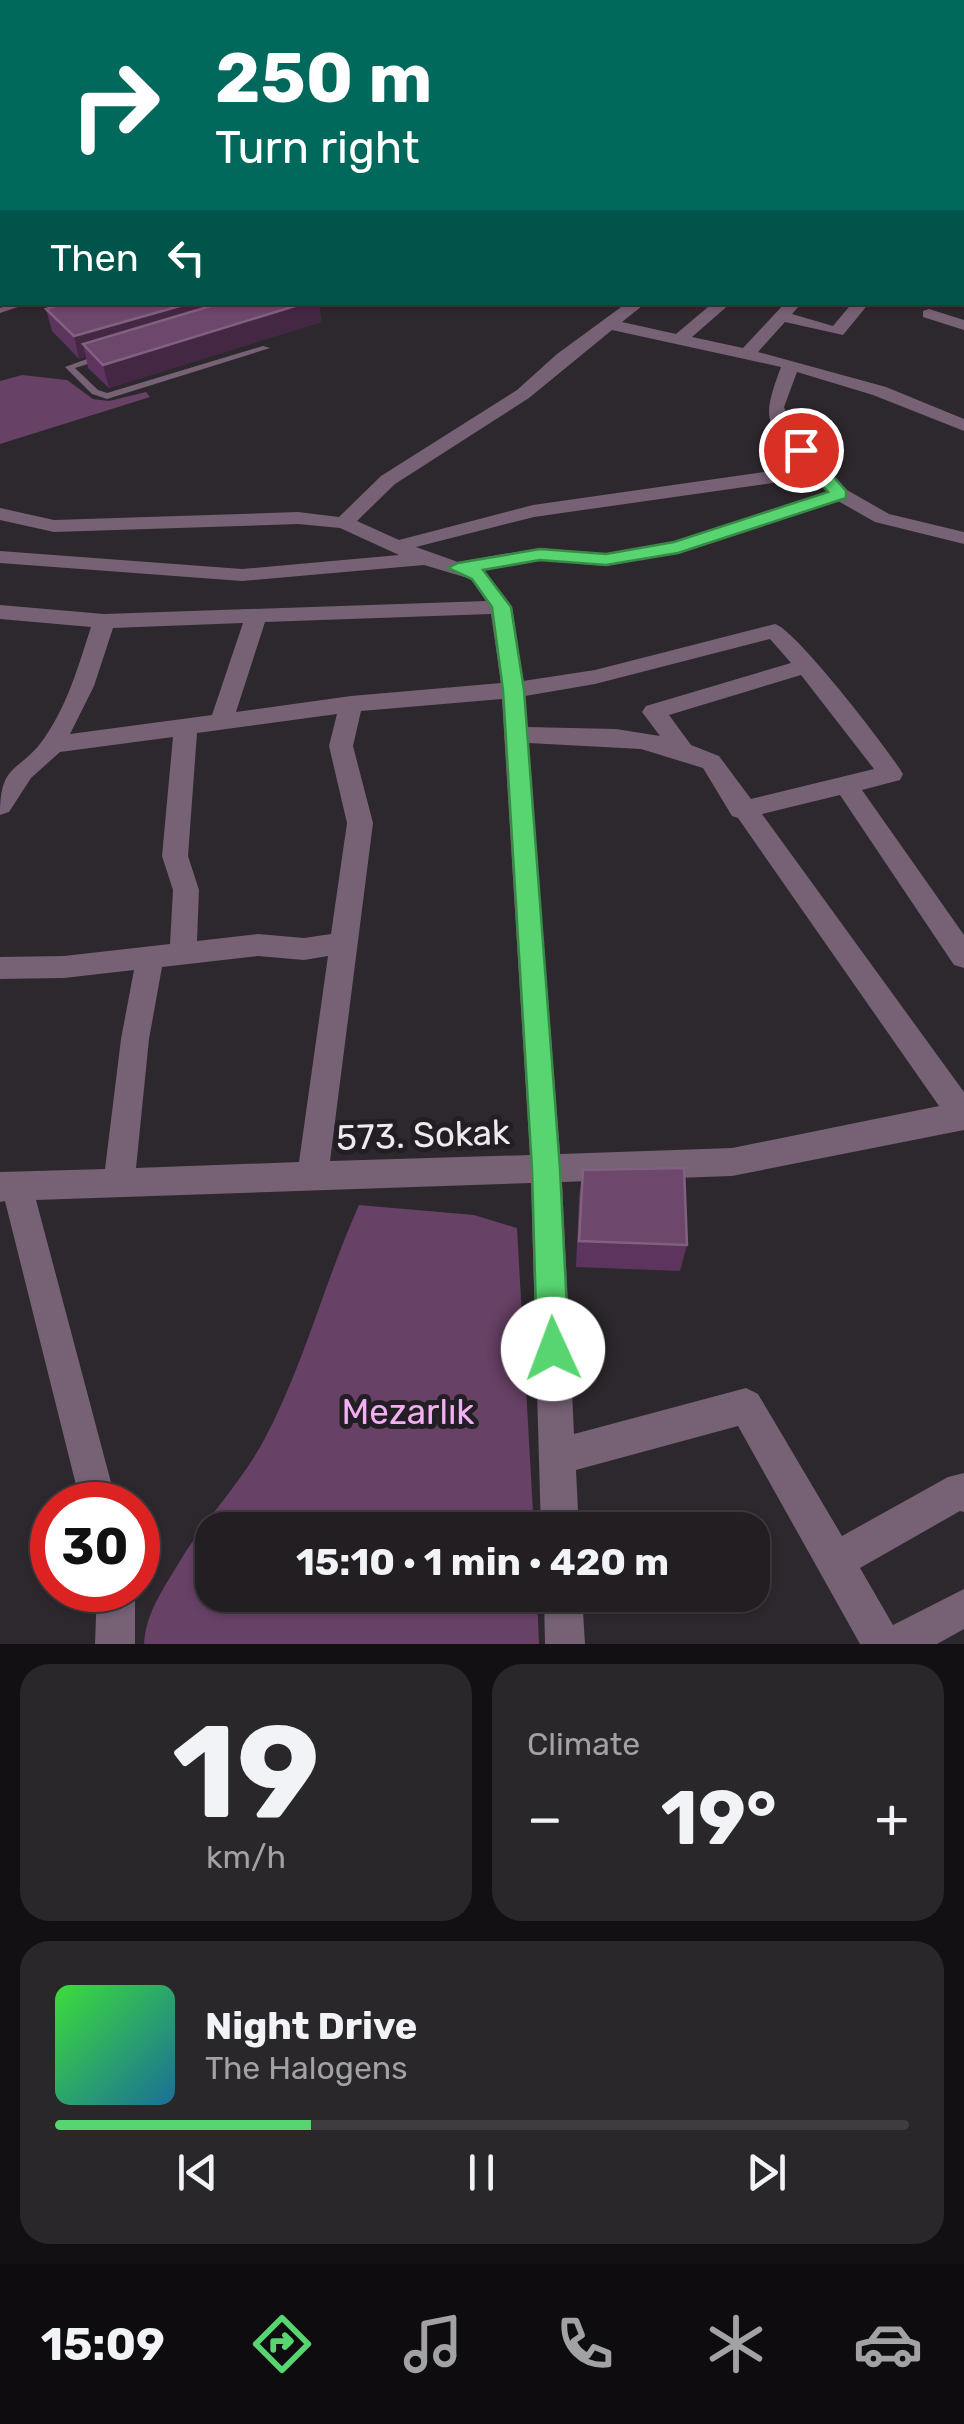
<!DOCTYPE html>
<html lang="en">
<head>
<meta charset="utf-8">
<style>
  :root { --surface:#221e22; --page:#2a272a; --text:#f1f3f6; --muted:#a2a2a5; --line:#3f3c40; --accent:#58d570 }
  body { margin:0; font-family:Rubik,sans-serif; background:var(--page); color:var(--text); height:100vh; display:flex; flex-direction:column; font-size:38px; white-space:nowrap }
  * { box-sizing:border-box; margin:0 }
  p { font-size:32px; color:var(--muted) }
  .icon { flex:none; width:55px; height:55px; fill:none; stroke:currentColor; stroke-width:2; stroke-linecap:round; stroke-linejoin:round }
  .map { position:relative; height:1644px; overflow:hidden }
  .sheet { display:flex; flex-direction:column; gap:20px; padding:20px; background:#131013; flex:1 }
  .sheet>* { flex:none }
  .guide { position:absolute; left:0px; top:0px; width:965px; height:305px; box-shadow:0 2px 8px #0004,0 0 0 2px var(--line); background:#00695c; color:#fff; overflow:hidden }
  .speed { position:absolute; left:30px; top:1482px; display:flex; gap:20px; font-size:50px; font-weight:700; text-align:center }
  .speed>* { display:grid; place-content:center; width:130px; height:130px; border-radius:50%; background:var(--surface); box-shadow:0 2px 8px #0004,0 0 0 2px var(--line); line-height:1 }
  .speed .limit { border:15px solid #d22; background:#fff; color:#111 }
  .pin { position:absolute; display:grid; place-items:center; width:85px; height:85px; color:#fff; margin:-42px; border:5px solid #fff; border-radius:50%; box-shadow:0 2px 10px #0007 }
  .me { position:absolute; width:110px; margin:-55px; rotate:358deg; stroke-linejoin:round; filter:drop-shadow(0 0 8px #0008) }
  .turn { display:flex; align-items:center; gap:35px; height:210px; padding:0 50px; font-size:45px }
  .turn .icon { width:130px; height:130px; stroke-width:2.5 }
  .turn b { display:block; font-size:70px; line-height:85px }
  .then { display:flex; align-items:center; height:95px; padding:0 50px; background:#0003; gap:20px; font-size:38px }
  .big { font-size:75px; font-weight:700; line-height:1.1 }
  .sheet .widget { flex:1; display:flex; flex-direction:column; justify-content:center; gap:15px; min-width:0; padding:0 35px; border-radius:30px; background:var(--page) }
  .sheet .dial { align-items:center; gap:0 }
  .dial b { font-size:130px; line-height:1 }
  .song { display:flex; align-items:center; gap:30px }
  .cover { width:120px; height:120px; border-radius:15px; background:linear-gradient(135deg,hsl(120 70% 55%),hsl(200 70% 35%)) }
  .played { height:10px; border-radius:5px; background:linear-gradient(90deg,var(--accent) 30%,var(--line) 30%) }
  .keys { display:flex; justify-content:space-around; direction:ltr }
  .heat { display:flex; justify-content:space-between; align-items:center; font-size:55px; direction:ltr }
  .sheet .tiles { flex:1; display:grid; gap:20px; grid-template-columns:1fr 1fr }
  .widget:last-child { grid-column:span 2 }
  .trip { position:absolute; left:195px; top:1512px; width:575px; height:100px; border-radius:30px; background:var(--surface); box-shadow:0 2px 8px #0004,0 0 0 2px var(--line); font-weight:700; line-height:100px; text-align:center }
  .menu { display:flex; height:160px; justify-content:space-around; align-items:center; background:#0e0c0e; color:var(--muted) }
  .menu .icon { width:70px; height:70px }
  .menu .active { color:var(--accent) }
  .menu b { font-size:45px; color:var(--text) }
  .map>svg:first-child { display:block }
  .green { fill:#674166 }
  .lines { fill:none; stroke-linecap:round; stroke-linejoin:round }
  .service { fill:#766175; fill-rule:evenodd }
  .minor { fill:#766175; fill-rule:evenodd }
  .trunk { fill:#d2a2d0; fill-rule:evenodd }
  .wall { fill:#5d345d }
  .shaded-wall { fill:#432743 }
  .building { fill:#6d476c; stroke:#816180; stroke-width:2.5 }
  .route { fill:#58d570; stroke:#398a49; stroke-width:2.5 }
  .labels { text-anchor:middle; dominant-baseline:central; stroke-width:10; stroke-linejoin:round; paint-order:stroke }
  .near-street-label { font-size:35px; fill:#eeeaed; stroke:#231e23 }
  .near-park-label { font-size:35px; fill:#f4aef3; stroke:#231e23 }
</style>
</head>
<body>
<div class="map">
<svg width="964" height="1644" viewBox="0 0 964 1644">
  <rect width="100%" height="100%" fill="#2d282d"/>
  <g class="green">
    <polygon points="22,375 67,380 93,399 109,401 146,392 150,397 0,444 0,381"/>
    <path d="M359 1205 474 1215 517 1228 534 1530H212V1595H537L539 1644H144C146 1612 164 1588 180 1561 205 1519 241 1483 264 1440 304 1365 324 1283 359 1205Z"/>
  </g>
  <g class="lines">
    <g class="service">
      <polygon points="739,0 745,0 747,2 741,2"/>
      <polygon points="19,302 33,302 0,313 0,308"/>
      <polygon points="263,346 270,348 107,399 92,394 65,367 98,355 104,355 104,359 75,368 98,390 107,393"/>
    </g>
    <g class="minor">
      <polygon points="171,0 186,0 187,2 173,2"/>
      <polygon points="231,0 246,0 247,2 233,2"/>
      <polygon points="309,0 323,0 324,2 311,2"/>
      <rect x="962" y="33" width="2" height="7"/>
      <polygon points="962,143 964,144 964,152 962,152"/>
      <path d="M628 302H647L622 322 676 334 714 302H732L692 337 743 348 785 303 799 306 792 314 833 326 853 302H870L843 335 785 322 758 352 886 387 964 419V431L873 395 797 372 784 407 791 429 847 490 889 514 964 532V544L875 522 838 501 677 553 606 566 540 560 484 570 512 607 523 681 595 670 775 624C795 629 889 750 903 774L900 780 862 790 964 935V968L954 965 840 795 762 814 964 1092V1130L732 1176 562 1182 574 1434 746 1388 758 1394 842 1536 948 1477 964 1473V1512L960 1511 860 1568 893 1625 964 1589V1629L937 1644H860L738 1426 576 1470 579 1530H541L531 1183 36 1200 117 1505H81L5 1201 0 1202V1172L105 1169 121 1039 134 970 64 978 0 979V957L64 956 170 944 173 890 162 856 173 737 60 752 31 778 9 812 0 815C0 760 20 774 45 737 68 704 79 664 91 627L0 619V605L104 614 486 601 471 579 424 565 242 581 0 563V551L242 569 399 555 340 528 298 524 54 532 0 520V508L54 520 298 512 339 517 381 476 517 390 557 354ZM612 330 781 367C760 423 766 424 805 466L533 505 399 540 357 521 395 484 529 398ZM814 477 828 492 673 542 606 554 540 548 458 562 416 547 534 517ZM491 614 501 683 351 696 236 712 265 622ZM243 623 212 715 70 734 94 686 113 628ZM770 639 791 663 646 706 642 712 660 736 616 729 527 727 525 696 595 684ZM801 675 874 769 751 799 719 756 691 745 669 715ZM502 699 530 1155 330 1161 373 823 353 746 361 711ZM337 714 329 746 347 823 331 934 304 938 258 934 197 941 199 890 188 856 197 733ZM528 743 641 749 703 768 732 816 738 818 939 1106 732 1148 560 1154ZM258 956 304 960 328 956 299 1162 136 1168 149 1039 162 967Z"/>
      <polygon points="929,309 964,320 964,330 923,317 923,311"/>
      <polygon points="97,1590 135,1590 135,1644 95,1644"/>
      <polygon points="544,1595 582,1595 585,1644 545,1644"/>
    </g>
    <rect class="trunk" x="0" y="123" width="2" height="8"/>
  </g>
  <g class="wall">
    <polygon points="53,0 128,0 133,2 54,2"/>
    <polygon points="0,190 2,190 2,280 0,278"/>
    <polygon points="68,302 319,302 321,322 109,388 88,368 86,357 79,359 52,331 46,309"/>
    <polygon points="583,1170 687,1245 680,1271 576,1267 579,1197"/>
  </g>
  <g class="shaded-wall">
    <polygon points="2,58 2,88 0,89 0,59"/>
    <polygon points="194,302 276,302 83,344 86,357 79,359 74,336"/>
    <polygon points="308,302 319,302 321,322 109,388 103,365"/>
  </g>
  <g class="building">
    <polygon points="68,0 128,0 133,2 74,2"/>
    <polygon points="623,0 633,0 639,2 614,2"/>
    <polygon points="0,36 2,36 2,58 0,59"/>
    <polygon points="0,190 2,190 2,254 0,255"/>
    <polygon points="68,302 194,302 74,336 46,309"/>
    <polygon points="224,302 308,302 103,365 83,344"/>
    <polygon points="684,1168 687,1245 579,1241 583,1170"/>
  </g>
  <polygon class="route" points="795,446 807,446 846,491 846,498 678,553 606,565 540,560 483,570 511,607 524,690 560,1169 569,1349 564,1360 553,1365 542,1360 537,1349 532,1169 503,690 492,607 472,579 448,568 458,563 540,549 606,554 674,542 828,492 795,454"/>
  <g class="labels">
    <g class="near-street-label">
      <text transform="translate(423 1135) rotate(-2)">573. Sokak</text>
    </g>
    <g class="near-park-label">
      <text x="408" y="1412">Mezarlık</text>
    </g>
  </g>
</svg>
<div class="speed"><div class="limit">30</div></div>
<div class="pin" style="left:801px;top:450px;background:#d93025"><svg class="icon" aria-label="arrive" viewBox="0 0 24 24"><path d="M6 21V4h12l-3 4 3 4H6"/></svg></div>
<svg class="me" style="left:553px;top:1349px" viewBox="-20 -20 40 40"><circle r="19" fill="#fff"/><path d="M0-13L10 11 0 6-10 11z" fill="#58d570"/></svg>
<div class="trip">15:10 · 1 min · 420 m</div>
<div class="guide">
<div class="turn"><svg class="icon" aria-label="right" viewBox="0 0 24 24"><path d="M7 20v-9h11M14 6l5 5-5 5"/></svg><div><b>250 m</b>Turn right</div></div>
<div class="then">Then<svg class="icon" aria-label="left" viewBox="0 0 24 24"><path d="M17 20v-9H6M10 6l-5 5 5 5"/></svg></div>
</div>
</div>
<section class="sheet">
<div class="tiles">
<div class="widget dial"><b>19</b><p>km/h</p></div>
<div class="widget"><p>Climate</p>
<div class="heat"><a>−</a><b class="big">19°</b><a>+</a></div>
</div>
<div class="widget">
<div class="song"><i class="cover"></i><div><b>Night Drive</b><p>The Halogens</p></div></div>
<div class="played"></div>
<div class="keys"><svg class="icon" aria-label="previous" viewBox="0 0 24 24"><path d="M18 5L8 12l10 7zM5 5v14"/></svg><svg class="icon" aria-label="pause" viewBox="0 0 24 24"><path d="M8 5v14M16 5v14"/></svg><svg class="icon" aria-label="next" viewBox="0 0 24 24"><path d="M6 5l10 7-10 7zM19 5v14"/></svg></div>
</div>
</div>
</section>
<nav class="menu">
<b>15:09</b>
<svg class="icon active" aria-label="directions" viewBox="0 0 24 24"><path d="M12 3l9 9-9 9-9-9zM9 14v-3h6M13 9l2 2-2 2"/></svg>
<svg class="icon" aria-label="music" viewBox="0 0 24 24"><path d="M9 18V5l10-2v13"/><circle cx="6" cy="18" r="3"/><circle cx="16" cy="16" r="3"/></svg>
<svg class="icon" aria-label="phone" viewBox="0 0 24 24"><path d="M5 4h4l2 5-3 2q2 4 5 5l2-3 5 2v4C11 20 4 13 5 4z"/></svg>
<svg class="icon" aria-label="climate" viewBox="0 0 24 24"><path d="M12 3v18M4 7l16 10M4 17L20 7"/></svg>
<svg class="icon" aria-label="car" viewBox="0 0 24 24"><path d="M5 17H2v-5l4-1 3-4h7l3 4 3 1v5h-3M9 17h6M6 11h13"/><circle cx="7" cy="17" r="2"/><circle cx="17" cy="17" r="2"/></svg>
</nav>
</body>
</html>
